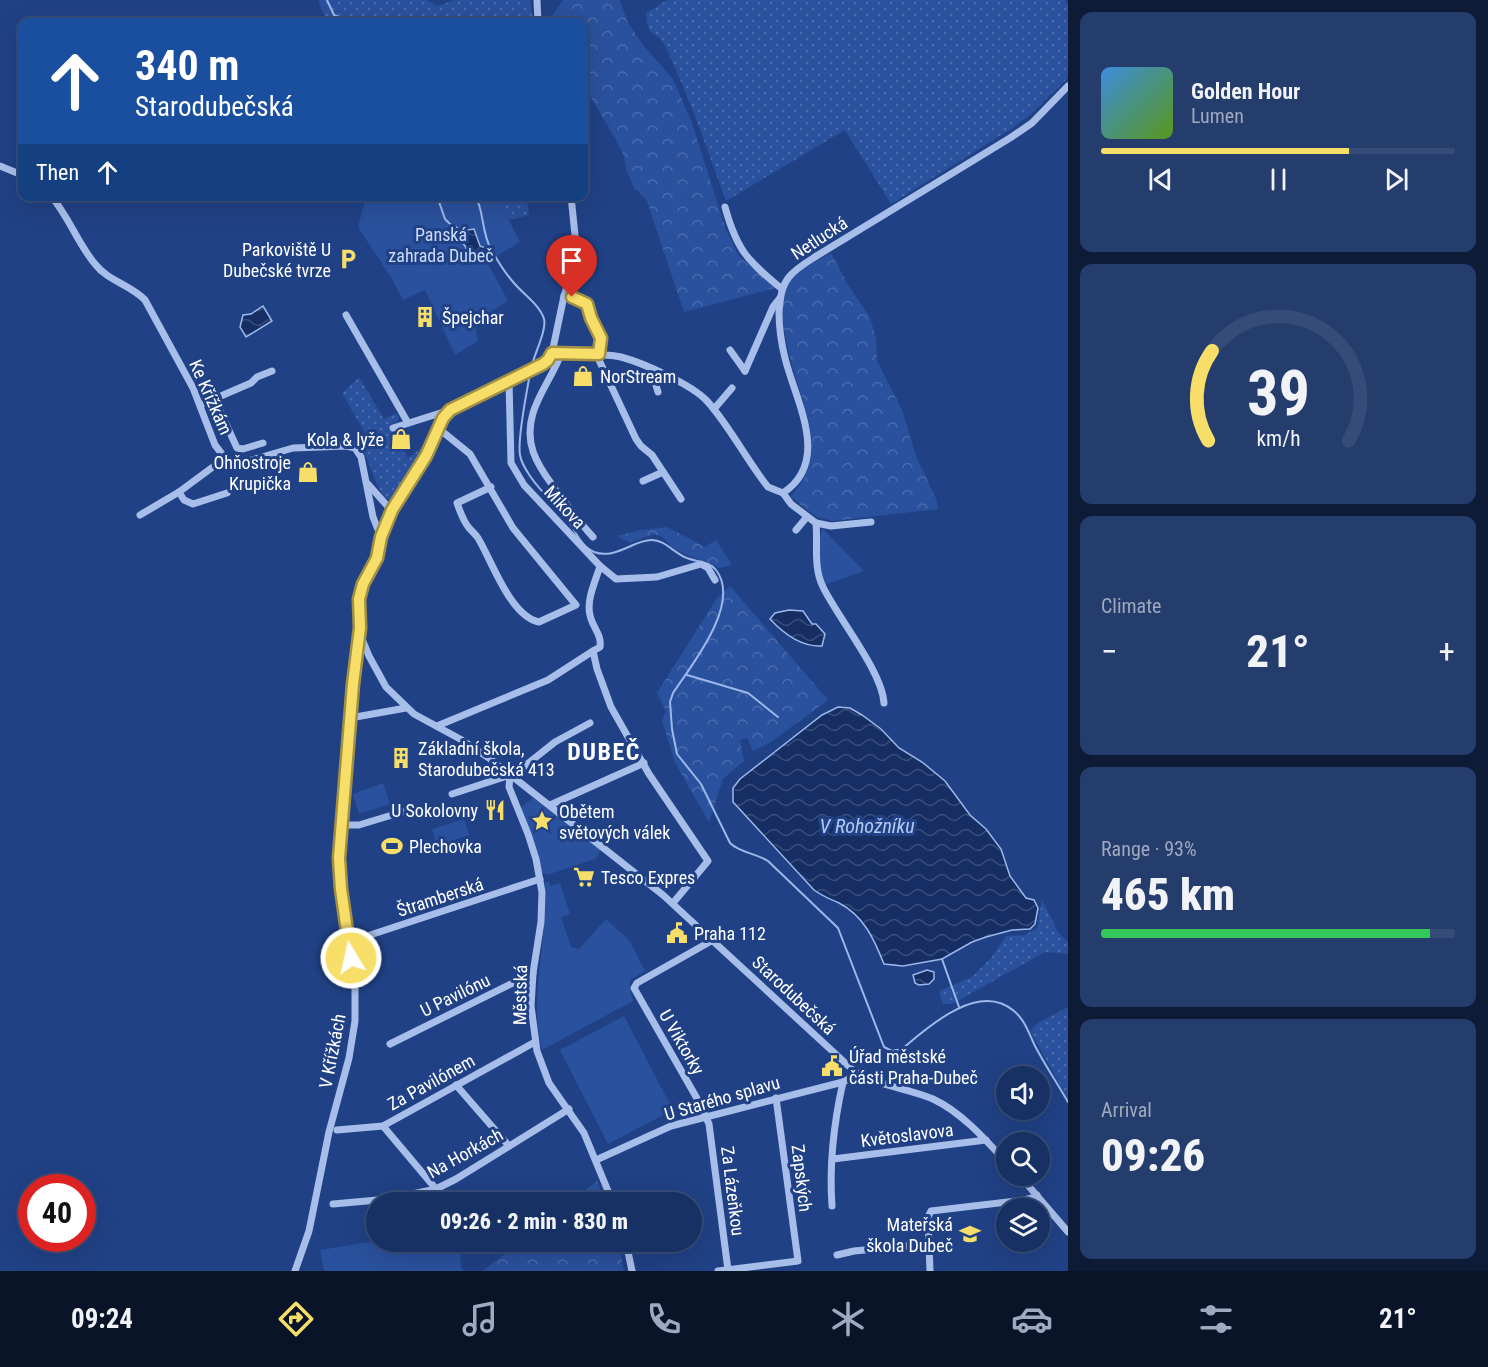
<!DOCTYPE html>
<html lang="en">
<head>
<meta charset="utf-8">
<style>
  :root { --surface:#183164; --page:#253d6d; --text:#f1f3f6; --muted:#9fa9bf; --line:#364c78; --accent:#f7de69 }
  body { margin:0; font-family:"Roboto Condensed",sans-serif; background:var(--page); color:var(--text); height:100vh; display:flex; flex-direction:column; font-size:22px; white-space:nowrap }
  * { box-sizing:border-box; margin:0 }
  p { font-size:20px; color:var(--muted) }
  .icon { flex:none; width:33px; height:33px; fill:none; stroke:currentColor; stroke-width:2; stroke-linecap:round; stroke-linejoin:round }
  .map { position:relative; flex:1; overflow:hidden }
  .sheet { display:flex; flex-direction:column; gap:12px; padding:12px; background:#0d1b37; width:420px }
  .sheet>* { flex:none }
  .banner { position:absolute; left:18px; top:18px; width:570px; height:183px; border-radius:12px; box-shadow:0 6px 24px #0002,0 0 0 2px var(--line); background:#1a4fa0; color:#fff; overflow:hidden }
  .buttons { position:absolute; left:996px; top:1066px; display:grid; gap:12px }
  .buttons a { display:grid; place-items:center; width:54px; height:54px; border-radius:50%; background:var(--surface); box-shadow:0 6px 24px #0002,0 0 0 2px var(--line); font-size:30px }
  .speed { position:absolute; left:18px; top:1174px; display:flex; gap:12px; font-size:30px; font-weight:700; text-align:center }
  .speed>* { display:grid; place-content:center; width:78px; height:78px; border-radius:50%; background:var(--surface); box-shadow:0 6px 24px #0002,0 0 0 2px var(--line); line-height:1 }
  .speed .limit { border:9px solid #d22; background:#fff; color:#111 }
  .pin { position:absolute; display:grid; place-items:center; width:51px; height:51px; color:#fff; margin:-62px -26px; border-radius:50% 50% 50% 0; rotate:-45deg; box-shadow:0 0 6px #0007 }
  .pin .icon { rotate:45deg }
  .me { position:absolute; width:66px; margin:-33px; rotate:351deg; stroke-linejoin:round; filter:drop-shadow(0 0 4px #0008) }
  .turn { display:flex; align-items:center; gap:21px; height:126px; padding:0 18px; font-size:27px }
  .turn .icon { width:78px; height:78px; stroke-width:2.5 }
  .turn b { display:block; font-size:42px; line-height:51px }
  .then { display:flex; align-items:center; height:57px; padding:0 18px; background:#0003; gap:12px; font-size:22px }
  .big { font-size:45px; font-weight:800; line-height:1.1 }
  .sheet .card { flex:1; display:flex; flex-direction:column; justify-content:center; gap:9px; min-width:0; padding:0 21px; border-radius:12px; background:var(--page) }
  .sheet .dial { align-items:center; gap:0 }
  .dial svg { height:156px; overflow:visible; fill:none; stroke:var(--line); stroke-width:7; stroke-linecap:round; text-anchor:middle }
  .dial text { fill:var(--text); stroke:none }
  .song { display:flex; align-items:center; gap:18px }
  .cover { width:72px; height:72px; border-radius:9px; background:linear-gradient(135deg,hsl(210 70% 55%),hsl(90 70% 35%)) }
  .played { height:6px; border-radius:3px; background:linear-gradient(90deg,var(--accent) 70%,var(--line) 70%) }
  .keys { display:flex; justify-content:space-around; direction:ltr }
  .heat { display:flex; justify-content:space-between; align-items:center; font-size:33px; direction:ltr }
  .charge { height:9px; border-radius:4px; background:linear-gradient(90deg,#34c759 93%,var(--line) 0) }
  .trip { position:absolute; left:366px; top:1192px; width:336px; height:60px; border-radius:30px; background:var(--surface); box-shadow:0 6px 24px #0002,0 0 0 2px var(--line); font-weight:800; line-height:60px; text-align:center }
  .menu { display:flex; height:96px; justify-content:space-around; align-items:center; background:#0a1428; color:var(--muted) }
  .menu .icon { width:42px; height:42px }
  .menu .active { color:var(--accent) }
  .menu b { font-size:27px; color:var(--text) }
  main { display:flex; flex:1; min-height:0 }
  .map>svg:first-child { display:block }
  .grass { fill:url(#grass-dots) }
  .forest { fill:url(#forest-crowns) }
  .green { fill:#2a519d }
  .water { fill:url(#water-waves); stroke:#9cb8eb; stroke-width:1.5 }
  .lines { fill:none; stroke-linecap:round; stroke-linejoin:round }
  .stream { stroke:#9cb8eb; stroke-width:2 }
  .minor { stroke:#a8beea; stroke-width:7 }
  .route-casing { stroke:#a19044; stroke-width:15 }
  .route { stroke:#f7de69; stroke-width:10 }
  .labels { text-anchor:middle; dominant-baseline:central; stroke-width:6; stroke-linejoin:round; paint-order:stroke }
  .park-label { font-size:18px; fill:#cddbf7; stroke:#204185 }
  .street-label { font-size:18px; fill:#fff; stroke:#204185 }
  .poi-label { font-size:18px; fill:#fff; stroke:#204185; text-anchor:start }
  .water-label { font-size:20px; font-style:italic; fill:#b4c9f1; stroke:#204185 }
  .district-label { font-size:24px; font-weight:bold; letter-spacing:1.5px; fill:#fff; stroke:#204185 }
</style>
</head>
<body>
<main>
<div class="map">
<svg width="1068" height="1271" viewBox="0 0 1068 1271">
  <defs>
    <pattern id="grass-dots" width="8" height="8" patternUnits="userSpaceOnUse" patternTransform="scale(1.5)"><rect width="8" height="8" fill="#2a519d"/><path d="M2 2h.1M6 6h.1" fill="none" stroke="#4a6bac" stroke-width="1.8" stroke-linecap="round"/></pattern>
    <pattern id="forest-crowns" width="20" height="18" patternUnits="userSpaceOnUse" patternTransform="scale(1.5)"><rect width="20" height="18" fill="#2a519d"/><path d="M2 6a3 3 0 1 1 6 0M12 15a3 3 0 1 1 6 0" fill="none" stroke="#4a6bac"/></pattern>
    <pattern id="water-waves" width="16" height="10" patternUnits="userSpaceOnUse" patternTransform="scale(1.5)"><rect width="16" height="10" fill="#162e64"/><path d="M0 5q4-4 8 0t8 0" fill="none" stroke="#394d7b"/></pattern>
  </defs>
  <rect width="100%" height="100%" fill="#204185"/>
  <g class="grass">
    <polygon points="318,0 427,0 437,6 455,0 530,0 533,22 327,22"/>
    <path d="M667 0H1065L1068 5V78L1030 115 1011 129 891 204 845 130 726 201C707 149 689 96 665 46 658 29 647 42 646 13Z"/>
    <polygon points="497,197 562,197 527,200 529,215 510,220 504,212"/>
    <path d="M359 377 384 419 396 413 399 417 397 422 390 425 396 439 408 458 429 441 417 464 393 499H387C372 484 371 458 360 448 356 444 352 444 347 442L365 433 342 393Z"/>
    <polygon points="1042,900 1058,932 1068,942 1068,954 1045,952 952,1004 943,1004 939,991 972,977 991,958 1006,936 1025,935 1037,928"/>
    <polygon points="1068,1007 1068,1099 1030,1031 1038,1023"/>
  </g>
  <g class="forest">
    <polygon points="563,0 620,0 627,21 643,45 673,79 692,123 726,230 739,256 775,288 684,312 647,201 638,191 635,190 627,172 623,154 615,138 584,86 584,22 548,22"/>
    <path d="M831 253 848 285 870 317 876 339 877 361 902 410 916 456 937 501 938 509 832 521 815 516 791 497C798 487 806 477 809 465 811 455 812 444 811 433 806 396 764 311 793 278 803 267 818 260 831 253Z"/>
    <path d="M667 527 705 547 716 540 732 565 719 568C705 559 690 558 675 549 669 545 664 536 657 535 648 534 638 540 630 543L617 536 640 530Z"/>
    <polygon points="730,586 828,700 768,744 753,751 747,738 740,740 744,761 723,779 709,822 675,763 662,720 666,711 657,693 717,598"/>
    <polygon points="597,1181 605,1203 569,1203"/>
    <polygon points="521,1242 618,1242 624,1271 482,1271"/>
  </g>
  <g class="green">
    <polygon points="366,197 497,197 520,242 487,262 508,301 474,322 478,341 455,355 425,290 403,300 392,279 358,227"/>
    <polygon points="822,528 864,571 825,585 817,557"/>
    <polygon points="383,783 390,804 359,814 353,794"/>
    <polygon points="533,798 601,850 595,859 547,875 542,873 521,807"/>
    <polygon points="464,819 469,835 437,846 432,829"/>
    <path d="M545 882H549L551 886 560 883 570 914 561 917 571 947 579 949 606 919 630 941 645 971 630 980V989L633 1001 542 1050C528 992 549 940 545 882Z"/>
    <polygon points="624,1016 673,1110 608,1144 560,1050"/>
    <polygon points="376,1241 460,1242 461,1267 464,1271 324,1271 320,1250"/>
  </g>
  <g class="water">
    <polygon points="455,226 461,231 474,229 480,246 491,250 493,255 471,259 465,246 453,230"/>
    <polygon points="263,306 272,321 246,337 240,327 243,315 251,314"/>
    <path d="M789 610 803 611 812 624H816L825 634 822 646C802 647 783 633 770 619L775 613Z"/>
    <path d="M838 707 850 708 862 715 881 729 899 748 922 762 945 781 970 815 986 829 1001 849 1010 876 1026 898 1034 900 1038 908 1035 924 1030 929 1012 930 986 937 972 942 942 959 903 966 884 964C874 939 864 916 839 903 830 899 822 896 814 890L733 802V788L740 779 822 715Z"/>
    <polygon points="927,970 934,972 934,979 929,984 919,985 915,983 913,975"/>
  </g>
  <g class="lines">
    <g class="stream">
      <polyline points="327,0 334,15 350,22"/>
      <polyline points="437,196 445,219 455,229"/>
      <path d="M475 196C484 208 481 232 491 249 497 260 505 273 514 283 523 294 540 305 544 319 547 330 534 355 531 368"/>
      <path d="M530 373C527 392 517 438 520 455 521 462 526 470 530 476 540 491 554 503 566 517 574 528 580 546 594 552 615 560 634 540 651 540 664 539 675 554 687 558 697 562 709 561 716 570 742 603 691 666 673 693L670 702 672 729 677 754 701 784 730 843C740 853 756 853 768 861L838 928 884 1047 892 1051 902 1049C929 1026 979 981 1014 1011 1025 1020 1029 1034 1035 1046 1045 1065 1057 1083 1068 1102"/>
      <polyline points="687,675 748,693 778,717"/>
      <polyline points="942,959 959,1007"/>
    </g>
    <g class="minor">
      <polyline points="537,0 538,22"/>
      <polyline points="0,166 22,175"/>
      <path d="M51 196C69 217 78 244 95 264 108 281 131 285 145 300L193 388 215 445 225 458 233 462 242 463 293 448 347 446 355 448 361 457 373 517 381 537"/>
      <path d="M571 196 577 255 564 296 552 353 548 360 543 364 457 405 443 418 426 456 391 510 381 537 377 558 363 584 359 599V619L362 639 369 656 386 687 414 714 460 739 489 758 663 895 854 1071C878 1086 907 1088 933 1099 961 1112 985 1139 1006 1162"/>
      <path d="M725 207C737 251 748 261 782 289"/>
      <polyline points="564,296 576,298 587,304 591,319 601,338 599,360 636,439 641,446 652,455 681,499"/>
      <polyline points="346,315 408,423"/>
      <polyline points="730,350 745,371"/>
      <path d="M552 353C574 356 598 352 621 357 643 363 691 384 707 401 729 425 747 461 768 487L783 493 791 504 816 523 831 526 871 522"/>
      <path d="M561 354C553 375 539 393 533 413 524 443 536 463 553 486 566 504 578 521 593 537"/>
      <polyline points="745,371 773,307 780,298"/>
      <path d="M509 381 511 463 524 485 600 566C596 580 586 600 590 615 592 627 602 634 600 647L593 651 597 669 611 707 649 774 708 861 673 903"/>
      <polyline points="658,392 655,382 659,373"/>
      <polyline points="215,400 237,448 243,449 263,443"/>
      <polyline points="200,405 251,383 257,377 272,371"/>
      <polyline points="714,409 732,388"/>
      <polyline points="393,428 450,410"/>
      <path d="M438 428 470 454 513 528 576 605 539 622C510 616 492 561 478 538 475 534 472 531 469 528 463 521 460 511 457 503L491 487"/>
      <polyline points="643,481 663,472"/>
      <polyline points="367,483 391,510"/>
      <polyline points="179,492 184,500 193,504 227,493"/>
      <path d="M783 493C832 461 795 400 785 358 781 342 779 327 779 312 780 300 781 287 789 277 796 268 809 261 818 255L1010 138 1032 123 1068 86"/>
      <polyline points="140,515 179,492 225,458"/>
      <path d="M816 523C818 545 813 567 823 587 838 618 882 671 884 703"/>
      <polyline points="796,530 806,518"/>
      <polyline points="600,566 616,579 657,577 701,564 708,568 715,580"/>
      <polyline points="350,718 406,708"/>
      <polyline points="437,726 548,680 593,651"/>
      <polyline points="510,775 509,787 528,834 536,859 542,892 541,922 533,973 531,1006 537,1051 549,1083 584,1133 613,1203"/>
      <polyline points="452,794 516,773 555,742 590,723"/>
      <polyline points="550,805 644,763"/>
      <polyline points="341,825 359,825 412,809"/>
      <polyline points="713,940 637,983 634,988 699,1102 709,1124 728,1270"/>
      <polyline points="349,942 540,879"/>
      <polyline points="390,1044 533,973"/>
      <polyline points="456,1085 509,1146"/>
      <polyline points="383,1126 436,1189"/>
      <polyline points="337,1130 383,1126 535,1042"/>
      <polyline points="833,1159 986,1140"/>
      <polyline points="596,1160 671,1126 843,1082 859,1074"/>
      <polyline points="1020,1176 1068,1232"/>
      <polyline points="333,1204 389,1199 436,1189 456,1179 569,1109"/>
      <path d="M832 1206C829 1164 834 1122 843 1082"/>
      <polyline points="626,1242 632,1271"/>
      <polyline points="837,1255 854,1251 929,1244"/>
      <polyline points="295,1271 309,1231 329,1132 349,1058 355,1021 355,986 341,889 339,858 350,718 359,631"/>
      <polyline points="718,1271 798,1261 776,1098"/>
      <polyline points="930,1271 928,1217 931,1211 1024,1200 1032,1198 1037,1195"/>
    </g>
  </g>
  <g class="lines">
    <defs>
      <polyline id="route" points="351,958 341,889 339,858 353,684 360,628 359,599 363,584 377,558 381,537 392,510 426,456 443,418 450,410 543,364 548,360 552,353 599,354 601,338 591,318 587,304 572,297"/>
    </defs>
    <use href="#route" class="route-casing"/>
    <use href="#route" class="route"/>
  </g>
  <defs>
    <symbol id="parking-bare" viewBox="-9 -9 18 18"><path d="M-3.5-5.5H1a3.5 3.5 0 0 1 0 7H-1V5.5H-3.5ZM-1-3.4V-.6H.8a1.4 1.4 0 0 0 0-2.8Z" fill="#f7de69" stroke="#204185" stroke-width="2.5" paint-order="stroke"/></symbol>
    <symbol id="building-bare" viewBox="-9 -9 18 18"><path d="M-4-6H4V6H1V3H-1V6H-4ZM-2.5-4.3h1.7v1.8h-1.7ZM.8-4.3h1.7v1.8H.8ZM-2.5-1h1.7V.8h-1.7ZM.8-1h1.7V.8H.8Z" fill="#f7de69" stroke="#204185" stroke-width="2.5" paint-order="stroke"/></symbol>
    <symbol id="shop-bare" viewBox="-9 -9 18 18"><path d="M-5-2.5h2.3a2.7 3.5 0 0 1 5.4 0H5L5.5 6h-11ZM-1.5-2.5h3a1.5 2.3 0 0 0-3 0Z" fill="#f7de69" stroke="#204185" stroke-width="2.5" paint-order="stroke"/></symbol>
    <symbol id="restaurant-bare" viewBox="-9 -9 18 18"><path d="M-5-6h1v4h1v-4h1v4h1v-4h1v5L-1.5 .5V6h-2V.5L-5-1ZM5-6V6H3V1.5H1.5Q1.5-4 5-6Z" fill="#f7de69" stroke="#204185" stroke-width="2.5" paint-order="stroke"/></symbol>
    <symbol id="sight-bare" viewBox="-9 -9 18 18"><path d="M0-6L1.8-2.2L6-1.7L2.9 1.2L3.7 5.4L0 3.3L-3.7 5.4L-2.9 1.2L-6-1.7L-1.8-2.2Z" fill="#f7de69" stroke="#204185" stroke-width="2.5" paint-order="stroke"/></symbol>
    <symbol id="stadium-bare" viewBox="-9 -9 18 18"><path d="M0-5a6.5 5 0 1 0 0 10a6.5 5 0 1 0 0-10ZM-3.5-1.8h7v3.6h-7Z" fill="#f7de69" stroke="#204185" stroke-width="2.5" paint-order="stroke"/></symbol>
    <symbol id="supermarket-bare" viewBox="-9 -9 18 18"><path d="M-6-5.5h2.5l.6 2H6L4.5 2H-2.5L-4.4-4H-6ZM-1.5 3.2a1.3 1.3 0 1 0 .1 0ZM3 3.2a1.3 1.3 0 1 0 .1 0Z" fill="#f7de69" stroke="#204185" stroke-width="2.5" paint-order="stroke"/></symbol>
    <symbol id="civic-bare" viewBox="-9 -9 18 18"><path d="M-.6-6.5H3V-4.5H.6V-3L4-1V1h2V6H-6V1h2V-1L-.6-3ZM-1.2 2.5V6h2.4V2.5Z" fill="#f7de69" stroke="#204185" stroke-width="2.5" paint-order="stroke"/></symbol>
    <symbol id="school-bare" viewBox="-9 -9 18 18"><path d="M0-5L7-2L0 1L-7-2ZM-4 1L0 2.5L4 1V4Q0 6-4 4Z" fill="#f7de69" stroke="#204185" stroke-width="2.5" paint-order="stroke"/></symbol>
  </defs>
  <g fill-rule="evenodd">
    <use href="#parking-bare" x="333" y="244" width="30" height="30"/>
    <use href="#building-bare" x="410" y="302" width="30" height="30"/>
    <use href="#shop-bare" x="568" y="361" width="30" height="30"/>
    <use href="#shop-bare" x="386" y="424" width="30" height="30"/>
    <use href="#shop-bare" x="293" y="457" width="30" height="30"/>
    <use href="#building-bare" x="386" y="743" width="30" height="30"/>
    <use href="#restaurant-bare" x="480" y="795" width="30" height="30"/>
    <use href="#sight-bare" x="527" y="806" width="30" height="30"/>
    <use href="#stadium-bare" x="377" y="831" width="30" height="30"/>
    <use href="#supermarket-bare" x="569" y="862" width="30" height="30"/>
    <use href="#civic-bare" x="662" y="918" width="30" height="30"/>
    <use href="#civic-bare" x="817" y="1051" width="30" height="30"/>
    <use href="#school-bare" x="955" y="1219" width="30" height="30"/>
  </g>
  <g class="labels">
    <g class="park-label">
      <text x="441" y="234">Panská<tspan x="441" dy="21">zahrada Dubeč</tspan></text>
    </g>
    <g class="street-label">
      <text transform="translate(819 238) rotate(-33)">Netlucká</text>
      <text transform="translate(211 397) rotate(66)">Ke Křížkám</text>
      <text transform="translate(565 507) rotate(47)">Mikova</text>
      <text transform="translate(440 897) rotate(-18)">Štramberská</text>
      <text transform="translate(455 995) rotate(-26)">U Pavilónu</text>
      <text transform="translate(520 995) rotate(-89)">Městská</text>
      <text transform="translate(794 995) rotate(43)">Starodubečská</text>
      <text transform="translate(682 1042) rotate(60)">U Viktorky</text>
      <text transform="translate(332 1051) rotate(-79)">V Křížkách</text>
      <text transform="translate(431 1082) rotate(-29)">Za Pavilónem</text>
      <text transform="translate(722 1098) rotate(-16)">U Starého splavu</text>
      <text transform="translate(907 1135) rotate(-7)">Květoslavova</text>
      <text transform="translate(465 1153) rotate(-29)">Na Horkách</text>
      <text transform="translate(802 1178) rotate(83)">Zapských</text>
      <text transform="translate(733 1191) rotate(83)">Za Lázeňkou</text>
    </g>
    <g class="poi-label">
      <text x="331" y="249" text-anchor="end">Parkoviště U<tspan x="331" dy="21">Dubečské tvrze</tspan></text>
      <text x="442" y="317">Špejchar</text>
      <text x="600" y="376">NorStream</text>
      <text x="384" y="439" text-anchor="end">Kola &amp; lyže</text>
      <text x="291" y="462" text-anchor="end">Ohňostroje<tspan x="291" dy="21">Krupička</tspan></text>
      <text x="418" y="748">Základní škola,<tspan x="418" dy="21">Starodubečská 413</tspan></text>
      <text x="478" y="810" text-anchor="end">U Sokolovny</text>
      <text x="559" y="811">Obětem<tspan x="559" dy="21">světových válek</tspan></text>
      <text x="409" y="846">Plechovka</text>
      <text x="601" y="877">Tesco Expres</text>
      <text x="694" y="933">Praha 112</text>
      <text x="849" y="1056">Úřad městské<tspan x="849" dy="21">části Praha-Dubeč</tspan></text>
      <text x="953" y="1224" text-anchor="end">Mateřská<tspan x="953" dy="21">škola Dubeč</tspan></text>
    </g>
    <g class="water-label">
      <text x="867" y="826">V Rohožníku</text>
    </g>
    <g class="district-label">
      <text x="604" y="752">DUBEČ</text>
    </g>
  </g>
</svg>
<div class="buttons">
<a><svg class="icon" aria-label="sound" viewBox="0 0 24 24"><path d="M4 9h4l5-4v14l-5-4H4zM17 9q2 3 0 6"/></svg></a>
<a><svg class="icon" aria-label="search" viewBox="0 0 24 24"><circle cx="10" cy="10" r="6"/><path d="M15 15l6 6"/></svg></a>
<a><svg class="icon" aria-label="layers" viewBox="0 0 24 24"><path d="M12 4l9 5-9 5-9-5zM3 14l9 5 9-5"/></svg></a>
</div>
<div class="speed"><div class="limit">40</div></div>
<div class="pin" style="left:572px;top:297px;background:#d93025"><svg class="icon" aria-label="arrive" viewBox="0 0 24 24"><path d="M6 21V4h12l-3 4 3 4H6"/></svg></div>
<svg class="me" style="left:351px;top:958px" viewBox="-20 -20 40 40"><circle r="17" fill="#f7de69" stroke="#fff" stroke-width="3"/><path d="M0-11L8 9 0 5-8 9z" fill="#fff"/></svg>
<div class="trip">09:26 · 2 min · 830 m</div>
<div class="banner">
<div class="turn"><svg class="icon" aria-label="ahead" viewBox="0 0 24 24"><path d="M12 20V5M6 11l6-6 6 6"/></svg><div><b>340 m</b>Starodubečská</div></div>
<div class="then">Then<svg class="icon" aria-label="ahead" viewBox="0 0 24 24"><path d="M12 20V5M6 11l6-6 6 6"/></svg></div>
</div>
</div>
<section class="sheet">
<div class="card">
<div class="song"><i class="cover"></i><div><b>Golden Hour</b><p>Lumen</p></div></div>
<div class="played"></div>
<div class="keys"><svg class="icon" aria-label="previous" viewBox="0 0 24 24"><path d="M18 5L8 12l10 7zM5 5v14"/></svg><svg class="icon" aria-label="pause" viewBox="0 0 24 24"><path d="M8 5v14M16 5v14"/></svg><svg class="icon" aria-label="next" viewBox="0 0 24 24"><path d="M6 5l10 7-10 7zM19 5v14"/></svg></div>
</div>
<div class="card dial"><svg viewBox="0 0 100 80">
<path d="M14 69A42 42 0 1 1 86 69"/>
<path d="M14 69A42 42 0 0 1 16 23" stroke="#f7de69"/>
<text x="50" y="56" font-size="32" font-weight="700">39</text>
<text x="50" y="72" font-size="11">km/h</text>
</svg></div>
<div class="card"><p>Climate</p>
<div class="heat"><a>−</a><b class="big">21°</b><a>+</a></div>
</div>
<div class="card"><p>Range · 93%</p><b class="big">465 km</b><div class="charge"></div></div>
<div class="card"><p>Arrival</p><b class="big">09:26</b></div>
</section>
</main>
<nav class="menu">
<b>09:24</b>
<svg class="icon active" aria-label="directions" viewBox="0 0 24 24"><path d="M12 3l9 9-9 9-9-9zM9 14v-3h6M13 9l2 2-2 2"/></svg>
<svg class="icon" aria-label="music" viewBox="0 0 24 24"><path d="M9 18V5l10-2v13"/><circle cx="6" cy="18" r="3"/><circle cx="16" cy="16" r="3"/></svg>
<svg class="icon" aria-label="phone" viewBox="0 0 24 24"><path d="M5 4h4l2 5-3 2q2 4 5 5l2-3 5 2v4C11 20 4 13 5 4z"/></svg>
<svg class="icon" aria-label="climate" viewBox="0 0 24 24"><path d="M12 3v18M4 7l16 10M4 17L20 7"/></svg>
<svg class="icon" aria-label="car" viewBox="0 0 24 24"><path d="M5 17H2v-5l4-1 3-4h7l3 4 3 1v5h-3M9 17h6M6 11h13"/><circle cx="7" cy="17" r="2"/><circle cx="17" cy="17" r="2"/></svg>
<svg class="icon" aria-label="filters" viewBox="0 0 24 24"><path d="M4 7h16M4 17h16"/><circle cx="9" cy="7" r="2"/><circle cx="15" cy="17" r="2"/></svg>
<b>21°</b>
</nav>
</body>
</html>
